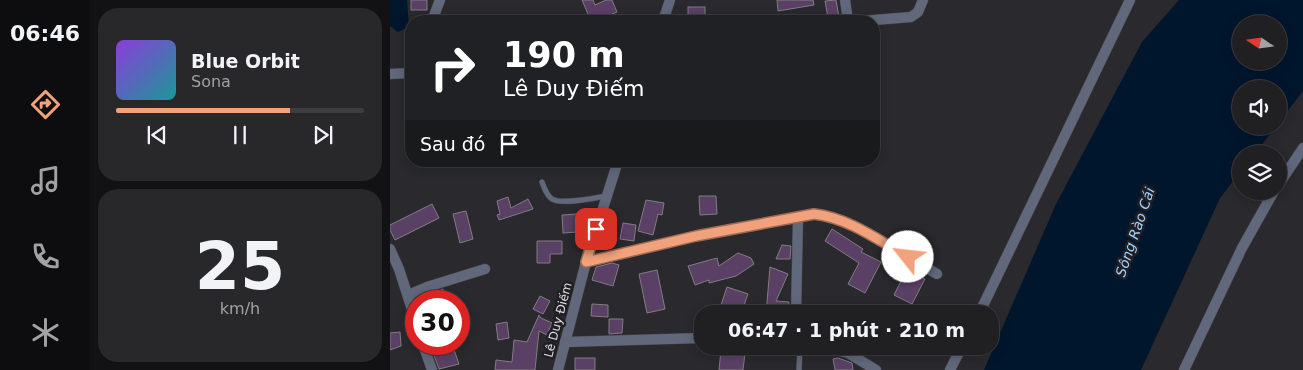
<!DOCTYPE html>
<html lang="vi">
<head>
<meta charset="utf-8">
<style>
  :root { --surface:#201f22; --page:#28272a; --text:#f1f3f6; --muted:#a2a2a5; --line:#3d3d40; --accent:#f1a17c }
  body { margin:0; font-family:"DejaVu Sans",sans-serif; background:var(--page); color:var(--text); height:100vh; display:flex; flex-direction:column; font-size:19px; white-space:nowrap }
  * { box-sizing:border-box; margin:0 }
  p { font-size:16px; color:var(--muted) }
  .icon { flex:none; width:28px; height:28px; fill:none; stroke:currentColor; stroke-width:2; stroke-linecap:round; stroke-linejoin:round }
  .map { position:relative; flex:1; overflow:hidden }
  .panel { display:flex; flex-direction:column; gap:8px; padding:8px; background:#121113; width:300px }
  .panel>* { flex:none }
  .banner { position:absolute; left:15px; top:15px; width:475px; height:152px; border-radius:20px; box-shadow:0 2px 12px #0003,0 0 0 1px var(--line); background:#202124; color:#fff; overflow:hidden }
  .needle { width:32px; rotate:283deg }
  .buttons { position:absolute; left:842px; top:15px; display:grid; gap:10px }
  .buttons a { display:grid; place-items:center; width:55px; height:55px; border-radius:50%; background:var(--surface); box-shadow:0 2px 12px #0003,0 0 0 1px var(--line); font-size:25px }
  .speed { position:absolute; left:15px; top:290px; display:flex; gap:10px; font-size:25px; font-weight:700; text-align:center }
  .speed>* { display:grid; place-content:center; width:65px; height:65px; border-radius:50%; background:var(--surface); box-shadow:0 2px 12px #0003,0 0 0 1px var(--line); line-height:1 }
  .speed .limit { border:8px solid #d22; background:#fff; color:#111 }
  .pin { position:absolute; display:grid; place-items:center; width:42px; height:42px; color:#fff; margin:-21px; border-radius:10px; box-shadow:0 2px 8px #0006 }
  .me { position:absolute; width:55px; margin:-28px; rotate:299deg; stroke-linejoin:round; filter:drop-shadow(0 0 4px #0008) }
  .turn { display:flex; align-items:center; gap:18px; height:105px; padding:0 15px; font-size:22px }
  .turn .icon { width:65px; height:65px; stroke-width:2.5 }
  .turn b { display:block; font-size:35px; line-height:42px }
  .then { display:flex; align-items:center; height:48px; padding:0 15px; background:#0003; gap:10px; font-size:19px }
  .panel .tile { flex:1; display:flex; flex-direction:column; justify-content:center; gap:8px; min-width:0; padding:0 18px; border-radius:20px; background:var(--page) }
  .panel .dial { align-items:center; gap:0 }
  .dial b { font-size:65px; line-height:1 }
  .song { display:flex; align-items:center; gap:15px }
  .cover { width:60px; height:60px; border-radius:8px; background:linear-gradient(135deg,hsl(270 70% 55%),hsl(180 70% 35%)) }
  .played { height:5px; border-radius:2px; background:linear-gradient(90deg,var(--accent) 70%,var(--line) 70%) }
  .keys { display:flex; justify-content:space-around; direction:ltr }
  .trip { position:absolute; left:304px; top:305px; width:305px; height:50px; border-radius:20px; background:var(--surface); box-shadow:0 2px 12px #0003,0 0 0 1px var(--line); font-weight:700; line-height:50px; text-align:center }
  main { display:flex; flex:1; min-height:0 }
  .menu { display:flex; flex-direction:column; width:90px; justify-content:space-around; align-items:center; background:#0d0c0e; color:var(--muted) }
  .menu .icon { width:35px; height:35px }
  .menu .selected { color:var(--accent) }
  .menu b { font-size:22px; color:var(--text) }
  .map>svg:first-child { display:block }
  .water { fill:#00162d; fill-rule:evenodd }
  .building { fill:#5b4066; stroke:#807d82 }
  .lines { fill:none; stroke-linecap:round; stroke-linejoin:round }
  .lane-casing { stroke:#47464b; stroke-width:6 }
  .street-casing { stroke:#47464b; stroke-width:11 }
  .lane { stroke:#61687b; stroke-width:5 }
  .street { stroke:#61687b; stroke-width:10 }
  .route-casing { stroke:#9d6951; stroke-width:12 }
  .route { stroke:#f1a17c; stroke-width:9 }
  .labels { text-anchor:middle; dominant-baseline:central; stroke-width:5; stroke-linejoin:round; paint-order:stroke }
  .street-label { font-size:12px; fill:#e0dfe3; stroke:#201f24 }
  .water-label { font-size:14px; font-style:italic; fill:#a1cefb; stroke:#201f24 }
</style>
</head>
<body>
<main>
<nav class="menu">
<b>06:46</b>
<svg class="icon selected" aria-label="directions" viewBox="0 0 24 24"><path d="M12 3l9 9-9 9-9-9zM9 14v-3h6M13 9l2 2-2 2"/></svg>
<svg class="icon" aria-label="music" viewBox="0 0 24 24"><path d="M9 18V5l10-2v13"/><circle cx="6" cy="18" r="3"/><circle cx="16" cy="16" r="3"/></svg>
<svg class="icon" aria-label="phone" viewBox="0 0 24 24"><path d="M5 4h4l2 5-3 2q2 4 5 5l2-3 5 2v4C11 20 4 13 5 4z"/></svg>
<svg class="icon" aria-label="climate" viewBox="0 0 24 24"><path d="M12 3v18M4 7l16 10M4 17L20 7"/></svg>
</nav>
<section class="panel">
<div class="tile">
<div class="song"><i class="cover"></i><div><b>Blue Orbit</b><p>Sona</p></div></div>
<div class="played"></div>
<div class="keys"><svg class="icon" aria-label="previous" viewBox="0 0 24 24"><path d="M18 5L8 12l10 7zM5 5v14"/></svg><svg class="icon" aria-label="pause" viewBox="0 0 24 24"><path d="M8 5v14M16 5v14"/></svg><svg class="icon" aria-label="next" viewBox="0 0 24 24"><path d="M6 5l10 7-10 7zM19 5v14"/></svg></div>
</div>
<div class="tile dial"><b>25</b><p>km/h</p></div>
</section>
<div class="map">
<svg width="913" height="370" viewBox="0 0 913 370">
  <rect width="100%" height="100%" fill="#2a292e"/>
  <g class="water">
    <polygon points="0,0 17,0 19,27 8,32 0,26"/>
    <path d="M789 0H913V91L889 122V89H851V126H886L865 154H851V171L830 198 751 370H594L666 204 752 42ZM851 24H889V61H851Z"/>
  </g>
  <g class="building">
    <rect x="21" y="0" width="16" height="10"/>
    <polygon points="192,0 203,0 205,5 216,0 222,0 227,12 206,21 201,21"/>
    <polygon points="387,0 423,0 424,5 388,11"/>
    <polygon points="446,0 449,17 438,18 435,1"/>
    <rect x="298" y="7" width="17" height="14"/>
    <polygon points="309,196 326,196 327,214 310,215"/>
    <polygon points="118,197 121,208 138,199 143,209 109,220 107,215 110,214 107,201"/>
    <polygon points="256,200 274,203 272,215 268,214 263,235 248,231"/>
    <polygon points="42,204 49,218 5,240 0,230 0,225"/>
    <polygon points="76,211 83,239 70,243 63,214"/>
    <polygon points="187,214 188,232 173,233 172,215"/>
    <polygon points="233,223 246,225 244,241 230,239"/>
    <polygon points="442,229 473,249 471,252 491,262 475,293 458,284 469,263 435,241"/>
    <polygon points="147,241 172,241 172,254 160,254 160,263 147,263"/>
    <polygon points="392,245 401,246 400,259 386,259"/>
    <polygon points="348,253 361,258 364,264 346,276 319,283 319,280 305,285 298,266 327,258 329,266"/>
    <polygon points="222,263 229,265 223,286 202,280 206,267"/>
    <polygon points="380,267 398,274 386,301 399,302 398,314 376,314"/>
    <polygon points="517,269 535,279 522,304 504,295"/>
    <polygon points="267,270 275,309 257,313 249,274"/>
    <polygon points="337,287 358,294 351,314 328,314"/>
    <polygon points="53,289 56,298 43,301 41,293"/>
    <polygon points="150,296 160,301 153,314 143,309"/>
    <polygon points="202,304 218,305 218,317 201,316"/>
    <polygon points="149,315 151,318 162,323 157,335 149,331 145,370 105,370 106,360 122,362 124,340 137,342"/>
    <polygon points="219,319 233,319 232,333 219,334"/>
    <polygon points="117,322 119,338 108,340 106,324"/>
    <polygon points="10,332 11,346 0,350 0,333"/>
    <polygon points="40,344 62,344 69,364 49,369"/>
    <polygon points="331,350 355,353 353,370 329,370"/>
    <rect x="185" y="358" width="20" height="12"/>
    <polygon points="448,358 462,363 463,370 445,370 443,359"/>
  </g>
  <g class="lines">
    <defs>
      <g id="lane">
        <path d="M152 182C154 187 156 195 162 199 171 205 204 198 216 196"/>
        <polyline points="409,370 410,346"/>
      </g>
      <g id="street">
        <polyline points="455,0 458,21"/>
        <polyline points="42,21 50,0"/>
        <polyline points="273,21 280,0"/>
        <polyline points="472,21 521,17 528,12 533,0"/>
        <polyline points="0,74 21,73"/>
        <polyline points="889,184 913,148"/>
        <polyline points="0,249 9,269 26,322"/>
        <path d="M196 262 306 236 424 214C462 218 513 254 547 274"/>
        <polyline points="18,295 37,287 95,269"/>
        <polyline points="406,314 408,218"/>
        <polyline points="589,314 740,0"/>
        <polyline points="175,342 312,338"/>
        <polyline points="33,344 42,370"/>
        <polyline points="430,346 458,353 486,370"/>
        <polyline points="168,370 196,262 228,161"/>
        <polyline points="560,370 572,346"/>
        <polyline points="794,370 852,248 884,191"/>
      </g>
    </defs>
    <use href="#lane" class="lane-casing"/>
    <use href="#street" class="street-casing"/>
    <use href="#lane" class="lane"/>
    <use href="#street" class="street"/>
  </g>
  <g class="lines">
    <defs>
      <path id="route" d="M206 229 196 262 306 236 424 214C459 218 488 240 518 257"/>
    </defs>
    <use href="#route" class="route-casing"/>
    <use href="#route" class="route"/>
  </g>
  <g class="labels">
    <g class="street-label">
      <text transform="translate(168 320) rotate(-75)">Lê Duy Điếm</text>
    </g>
    <g class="water-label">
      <text transform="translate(745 232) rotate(-71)">Sông Rào Cái</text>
    </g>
  </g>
</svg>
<div class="buttons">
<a><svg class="needle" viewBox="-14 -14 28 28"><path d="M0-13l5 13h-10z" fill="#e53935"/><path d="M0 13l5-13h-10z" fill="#a2a2a5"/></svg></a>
<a><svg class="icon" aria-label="sound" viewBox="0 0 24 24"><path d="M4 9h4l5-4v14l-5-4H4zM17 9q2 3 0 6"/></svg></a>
<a><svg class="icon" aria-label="layers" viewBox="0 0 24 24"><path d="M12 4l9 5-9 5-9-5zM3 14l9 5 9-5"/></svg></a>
</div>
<div class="speed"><div class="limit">30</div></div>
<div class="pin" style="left:206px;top:229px;background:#d93025"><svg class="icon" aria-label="arrive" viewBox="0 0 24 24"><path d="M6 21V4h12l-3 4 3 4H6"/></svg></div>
<svg class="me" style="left:518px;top:257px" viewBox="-20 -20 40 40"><circle r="19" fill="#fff"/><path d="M0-13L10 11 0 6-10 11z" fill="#f1a17c"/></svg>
<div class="trip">06:47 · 1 phút · 210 m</div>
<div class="banner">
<div class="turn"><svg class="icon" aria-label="right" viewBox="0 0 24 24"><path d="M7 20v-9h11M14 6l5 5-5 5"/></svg><div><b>190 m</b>Lê Duy Điếm</div></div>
<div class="then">Sau đó<svg class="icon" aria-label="arrive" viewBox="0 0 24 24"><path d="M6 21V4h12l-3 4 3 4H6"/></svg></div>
</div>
</div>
</main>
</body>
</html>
